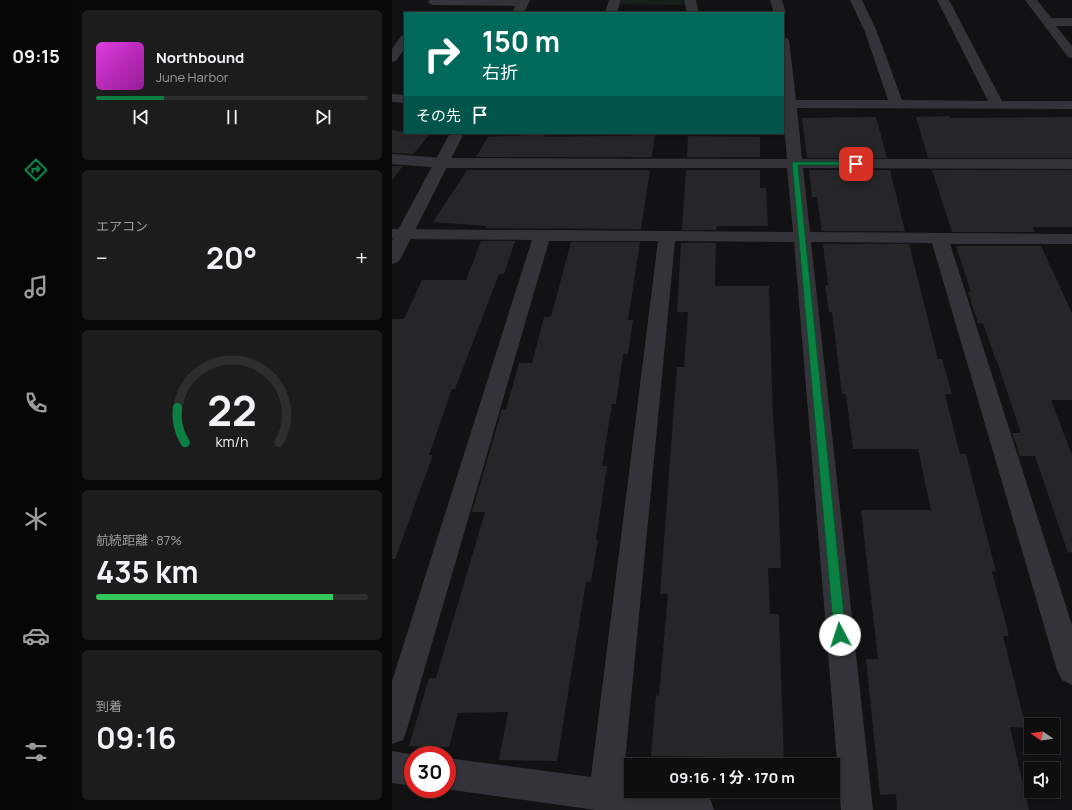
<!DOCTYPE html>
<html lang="ja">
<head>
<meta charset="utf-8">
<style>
  :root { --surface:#0e0e0f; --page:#1c1c1d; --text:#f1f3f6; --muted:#9b9c9e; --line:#2e2e2f; --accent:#0b8043 }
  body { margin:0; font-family:Manrope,"Noto Sans JP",sans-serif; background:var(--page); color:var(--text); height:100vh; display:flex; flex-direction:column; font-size:15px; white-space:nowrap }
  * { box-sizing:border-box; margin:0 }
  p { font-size:13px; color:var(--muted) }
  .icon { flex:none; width:22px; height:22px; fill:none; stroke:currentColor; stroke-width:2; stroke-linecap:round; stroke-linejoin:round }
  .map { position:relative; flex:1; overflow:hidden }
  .details { display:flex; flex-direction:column; gap:10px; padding:10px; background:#080808; width:320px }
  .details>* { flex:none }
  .top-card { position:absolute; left:12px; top:12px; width:380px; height:122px; border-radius:0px; box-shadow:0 2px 6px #0003,0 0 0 1px var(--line); background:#00695c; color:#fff; overflow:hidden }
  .needle { width:26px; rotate:283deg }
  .buttons { position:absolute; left:632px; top:718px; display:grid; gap:8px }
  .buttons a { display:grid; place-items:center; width:36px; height:36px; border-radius:0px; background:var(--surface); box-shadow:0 2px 6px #0003,0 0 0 1px var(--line); font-size:20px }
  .speed { position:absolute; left:12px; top:746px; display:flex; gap:8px; font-size:20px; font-weight:700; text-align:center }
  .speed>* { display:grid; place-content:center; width:52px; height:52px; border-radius:50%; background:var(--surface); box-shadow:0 2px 6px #0003,0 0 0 1px var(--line); line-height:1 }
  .speed .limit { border:6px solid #d22; background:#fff; color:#111 }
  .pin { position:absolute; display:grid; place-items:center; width:34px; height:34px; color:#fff; margin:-17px; border-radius:8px; box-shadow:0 2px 6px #0006 }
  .me { position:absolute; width:44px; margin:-22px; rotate:355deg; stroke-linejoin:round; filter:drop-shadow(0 0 3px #0008) }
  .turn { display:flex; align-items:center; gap:14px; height:84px; padding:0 12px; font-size:18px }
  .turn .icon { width:52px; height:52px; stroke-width:2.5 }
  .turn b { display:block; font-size:28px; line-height:34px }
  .then { display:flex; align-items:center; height:38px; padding:0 12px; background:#0003; gap:8px; font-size:15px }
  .big { font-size:30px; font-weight:700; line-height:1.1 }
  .details .widget { flex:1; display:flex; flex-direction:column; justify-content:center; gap:6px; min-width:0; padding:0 14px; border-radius:6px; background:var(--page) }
  .details .dial { align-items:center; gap:0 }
  .dial svg { height:104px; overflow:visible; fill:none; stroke:var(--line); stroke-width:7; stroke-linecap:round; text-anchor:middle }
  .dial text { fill:var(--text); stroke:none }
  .song { display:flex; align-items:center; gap:12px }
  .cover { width:48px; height:48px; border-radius:6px; background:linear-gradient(135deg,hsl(300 70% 55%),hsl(300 70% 35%)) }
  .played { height:4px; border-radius:2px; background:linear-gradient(90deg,var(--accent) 25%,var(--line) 25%) }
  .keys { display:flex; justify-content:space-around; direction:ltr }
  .heat { display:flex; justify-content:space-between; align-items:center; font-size:22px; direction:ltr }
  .charge { height:6px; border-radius:3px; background:linear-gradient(90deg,#34c759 87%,var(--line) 0) }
  .trip { position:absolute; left:232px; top:758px; width:216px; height:40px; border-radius:0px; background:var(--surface); box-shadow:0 2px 6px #0003,0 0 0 1px var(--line); font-weight:700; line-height:40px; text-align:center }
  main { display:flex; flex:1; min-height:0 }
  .dock { display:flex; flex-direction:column; width:72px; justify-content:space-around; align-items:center; background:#060606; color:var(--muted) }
  .dock .icon { width:28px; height:28px }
  .dock .active { color:var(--accent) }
  .dock b { font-size:18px; color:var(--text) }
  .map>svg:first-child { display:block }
  .green { fill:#181f1a }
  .building { fill:#262528 }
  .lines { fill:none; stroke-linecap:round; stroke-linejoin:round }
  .minor { fill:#333339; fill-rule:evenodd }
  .tertiary { fill:#333339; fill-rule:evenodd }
  .route { fill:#0b8043; stroke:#07532c }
</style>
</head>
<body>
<main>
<nav class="dock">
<b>09:15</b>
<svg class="icon active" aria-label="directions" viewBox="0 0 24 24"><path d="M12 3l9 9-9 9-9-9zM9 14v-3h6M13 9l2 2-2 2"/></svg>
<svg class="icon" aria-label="music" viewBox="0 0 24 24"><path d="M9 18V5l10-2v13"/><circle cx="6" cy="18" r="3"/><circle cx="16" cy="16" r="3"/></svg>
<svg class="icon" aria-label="phone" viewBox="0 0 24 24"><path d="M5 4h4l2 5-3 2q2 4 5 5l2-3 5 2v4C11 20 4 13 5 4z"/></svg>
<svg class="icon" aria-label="climate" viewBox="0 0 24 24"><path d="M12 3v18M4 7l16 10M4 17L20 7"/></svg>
<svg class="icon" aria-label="car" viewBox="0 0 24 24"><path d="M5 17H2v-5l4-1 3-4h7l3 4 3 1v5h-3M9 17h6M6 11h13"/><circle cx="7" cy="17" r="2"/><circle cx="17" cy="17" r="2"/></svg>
<svg class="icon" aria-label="filters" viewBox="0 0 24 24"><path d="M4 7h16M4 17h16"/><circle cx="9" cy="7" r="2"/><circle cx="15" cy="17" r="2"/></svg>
</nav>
<section class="details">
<div class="widget">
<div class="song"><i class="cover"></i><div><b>Northbound</b><p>June Harbor</p></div></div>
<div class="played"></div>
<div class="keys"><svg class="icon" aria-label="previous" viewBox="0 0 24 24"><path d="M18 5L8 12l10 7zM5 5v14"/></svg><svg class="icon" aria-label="pause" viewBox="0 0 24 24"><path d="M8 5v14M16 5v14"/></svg><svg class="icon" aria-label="next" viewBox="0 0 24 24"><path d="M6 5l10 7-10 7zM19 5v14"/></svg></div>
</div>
<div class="widget"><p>エアコン</p>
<div class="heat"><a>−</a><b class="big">20°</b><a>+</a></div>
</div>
<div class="widget dial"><svg viewBox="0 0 100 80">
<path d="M14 69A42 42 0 1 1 86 69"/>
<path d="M14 69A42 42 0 0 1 8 42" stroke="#0b8043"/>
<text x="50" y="56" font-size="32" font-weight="700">22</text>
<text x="50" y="72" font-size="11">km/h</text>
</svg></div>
<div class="widget"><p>航続距離 · 87%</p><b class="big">435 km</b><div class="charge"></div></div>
<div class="widget"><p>到着</p><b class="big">09:16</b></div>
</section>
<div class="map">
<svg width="680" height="810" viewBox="0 0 680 810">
  <rect width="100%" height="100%" fill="#121214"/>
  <polygon class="green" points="230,0 290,0 293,5 229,4"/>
  <g class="building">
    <polygon points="557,116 558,118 680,117 680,158 536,158 524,117"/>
    <polygon points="478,117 484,117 495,158 415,158 410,118"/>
    <polygon points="0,130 13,132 13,133 38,134 21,154 0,153"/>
    <polygon points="153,134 152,137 263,135 260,157 84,157 96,137"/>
    <polygon points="296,136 368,137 368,157 295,157"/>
    <polygon points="0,166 11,166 0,180"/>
    <polygon points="75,170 258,170 249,229 94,228 95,226 41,222"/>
    <polygon points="294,170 368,170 368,188 374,188 376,226 325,226 324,230 290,230"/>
    <polygon points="417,170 498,170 513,231 430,231 425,199 424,197 420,197"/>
    <polygon points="540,170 680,170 680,227 641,227 643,232 560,232"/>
    <polygon points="89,241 123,241 112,274 107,274 63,389 60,389 37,455 41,455 3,559 0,559 0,319 12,319 30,280 74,280"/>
    <polygon points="179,242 248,242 236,320 241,320 236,354 231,354 224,404 220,404 210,466 215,466 204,540 206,540 199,582 194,582 165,761 107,760 116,712 66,713 57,747 17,746 37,678 44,678 93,512 80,512 110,409 114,409 127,363 140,363 152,317 159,317"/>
    <polygon points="289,243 324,243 323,286 377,286 381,418 386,484 389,568 376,568 378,614 387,614 392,765 337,765 337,757 259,756 264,695 267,696 276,594 268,594 285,367 292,367 296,312 285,312"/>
    <polygon points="431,244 517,244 546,359 550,359 560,394 553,394 568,454 574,454 604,572 600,571 617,636 611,636 634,728 618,727 637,810 505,810 504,794 488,795 474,659 486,659 469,510 539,510 526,449 461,449 454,394 450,394 440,312 437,312 433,285 436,285"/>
    <polygon points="564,246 649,246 680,313 680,400 659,400 680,455 680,552 676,553 643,456 628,456 620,433 629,433 605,361 604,361 591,323 586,323 576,292 579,292"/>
  </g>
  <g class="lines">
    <g class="minor">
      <polygon points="38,0 132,0 137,3 131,6 42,5 38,4 36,2"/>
      <polygon points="217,0 229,0 225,13 213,13"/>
      <polygon points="292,0 304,0 307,13 295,13"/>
      <polygon points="378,0 390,0 394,13 392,15 391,13 382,13"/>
      <path d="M458 0H470L485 32 510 100 596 101 545 0H557L610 101H680V109L405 108 410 159H680V169L411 168 418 232 680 234V244H558L680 625V685L670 680 665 670 540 243 419 242 481 810H449L402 242 283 241 231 782 239 783V791C266 791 293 788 318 798L322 810H204L53 789H55V758L199 777 266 241H157L15 729 11 740 0 744V681L140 240 0 239V229L401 232 395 168H50L0 164V154L50 158 395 159 391 114V36L397 40 404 100H496L473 32Z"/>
      <polygon points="633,0 645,0 659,18 680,18 680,26 664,26 680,46 680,58 676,57"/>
      <polygon points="13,35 13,48 4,61 0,62 0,49 9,36"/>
      <polygon points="0,94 13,95 13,103 0,102"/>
      <polygon points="0,751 23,755 21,755 21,786 0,783"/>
    </g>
    <g class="tertiary">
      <polygon points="126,0 138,0 132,13 120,13"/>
      <polygon points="58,133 72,133 9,258 6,262 0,264 0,241"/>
    </g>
  </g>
  <polygon class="route" points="400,162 464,162 467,164 464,165 406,165 454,635 452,639 448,641 444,639 442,635"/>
</svg>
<div class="buttons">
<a><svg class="needle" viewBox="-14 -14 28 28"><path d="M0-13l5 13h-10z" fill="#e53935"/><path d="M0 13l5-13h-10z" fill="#9b9c9e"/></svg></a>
<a><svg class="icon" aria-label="sound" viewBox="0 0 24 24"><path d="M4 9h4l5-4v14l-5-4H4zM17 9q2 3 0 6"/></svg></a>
</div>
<div class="speed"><div class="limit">30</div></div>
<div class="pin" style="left:464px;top:164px;background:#d93025"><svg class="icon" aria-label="arrive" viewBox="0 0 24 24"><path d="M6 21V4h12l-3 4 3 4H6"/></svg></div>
<svg class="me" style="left:448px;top:635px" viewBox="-20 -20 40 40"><circle r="19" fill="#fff"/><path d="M0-13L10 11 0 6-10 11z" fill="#0b8043"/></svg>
<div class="trip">09:16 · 1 分 · 170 m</div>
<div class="top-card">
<div class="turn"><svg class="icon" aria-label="right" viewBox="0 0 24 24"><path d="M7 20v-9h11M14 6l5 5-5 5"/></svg><div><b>150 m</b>右折</div></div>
<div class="then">その先<svg class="icon" aria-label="arrive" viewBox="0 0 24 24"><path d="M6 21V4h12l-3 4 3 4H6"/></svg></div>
</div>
</div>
</main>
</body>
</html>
